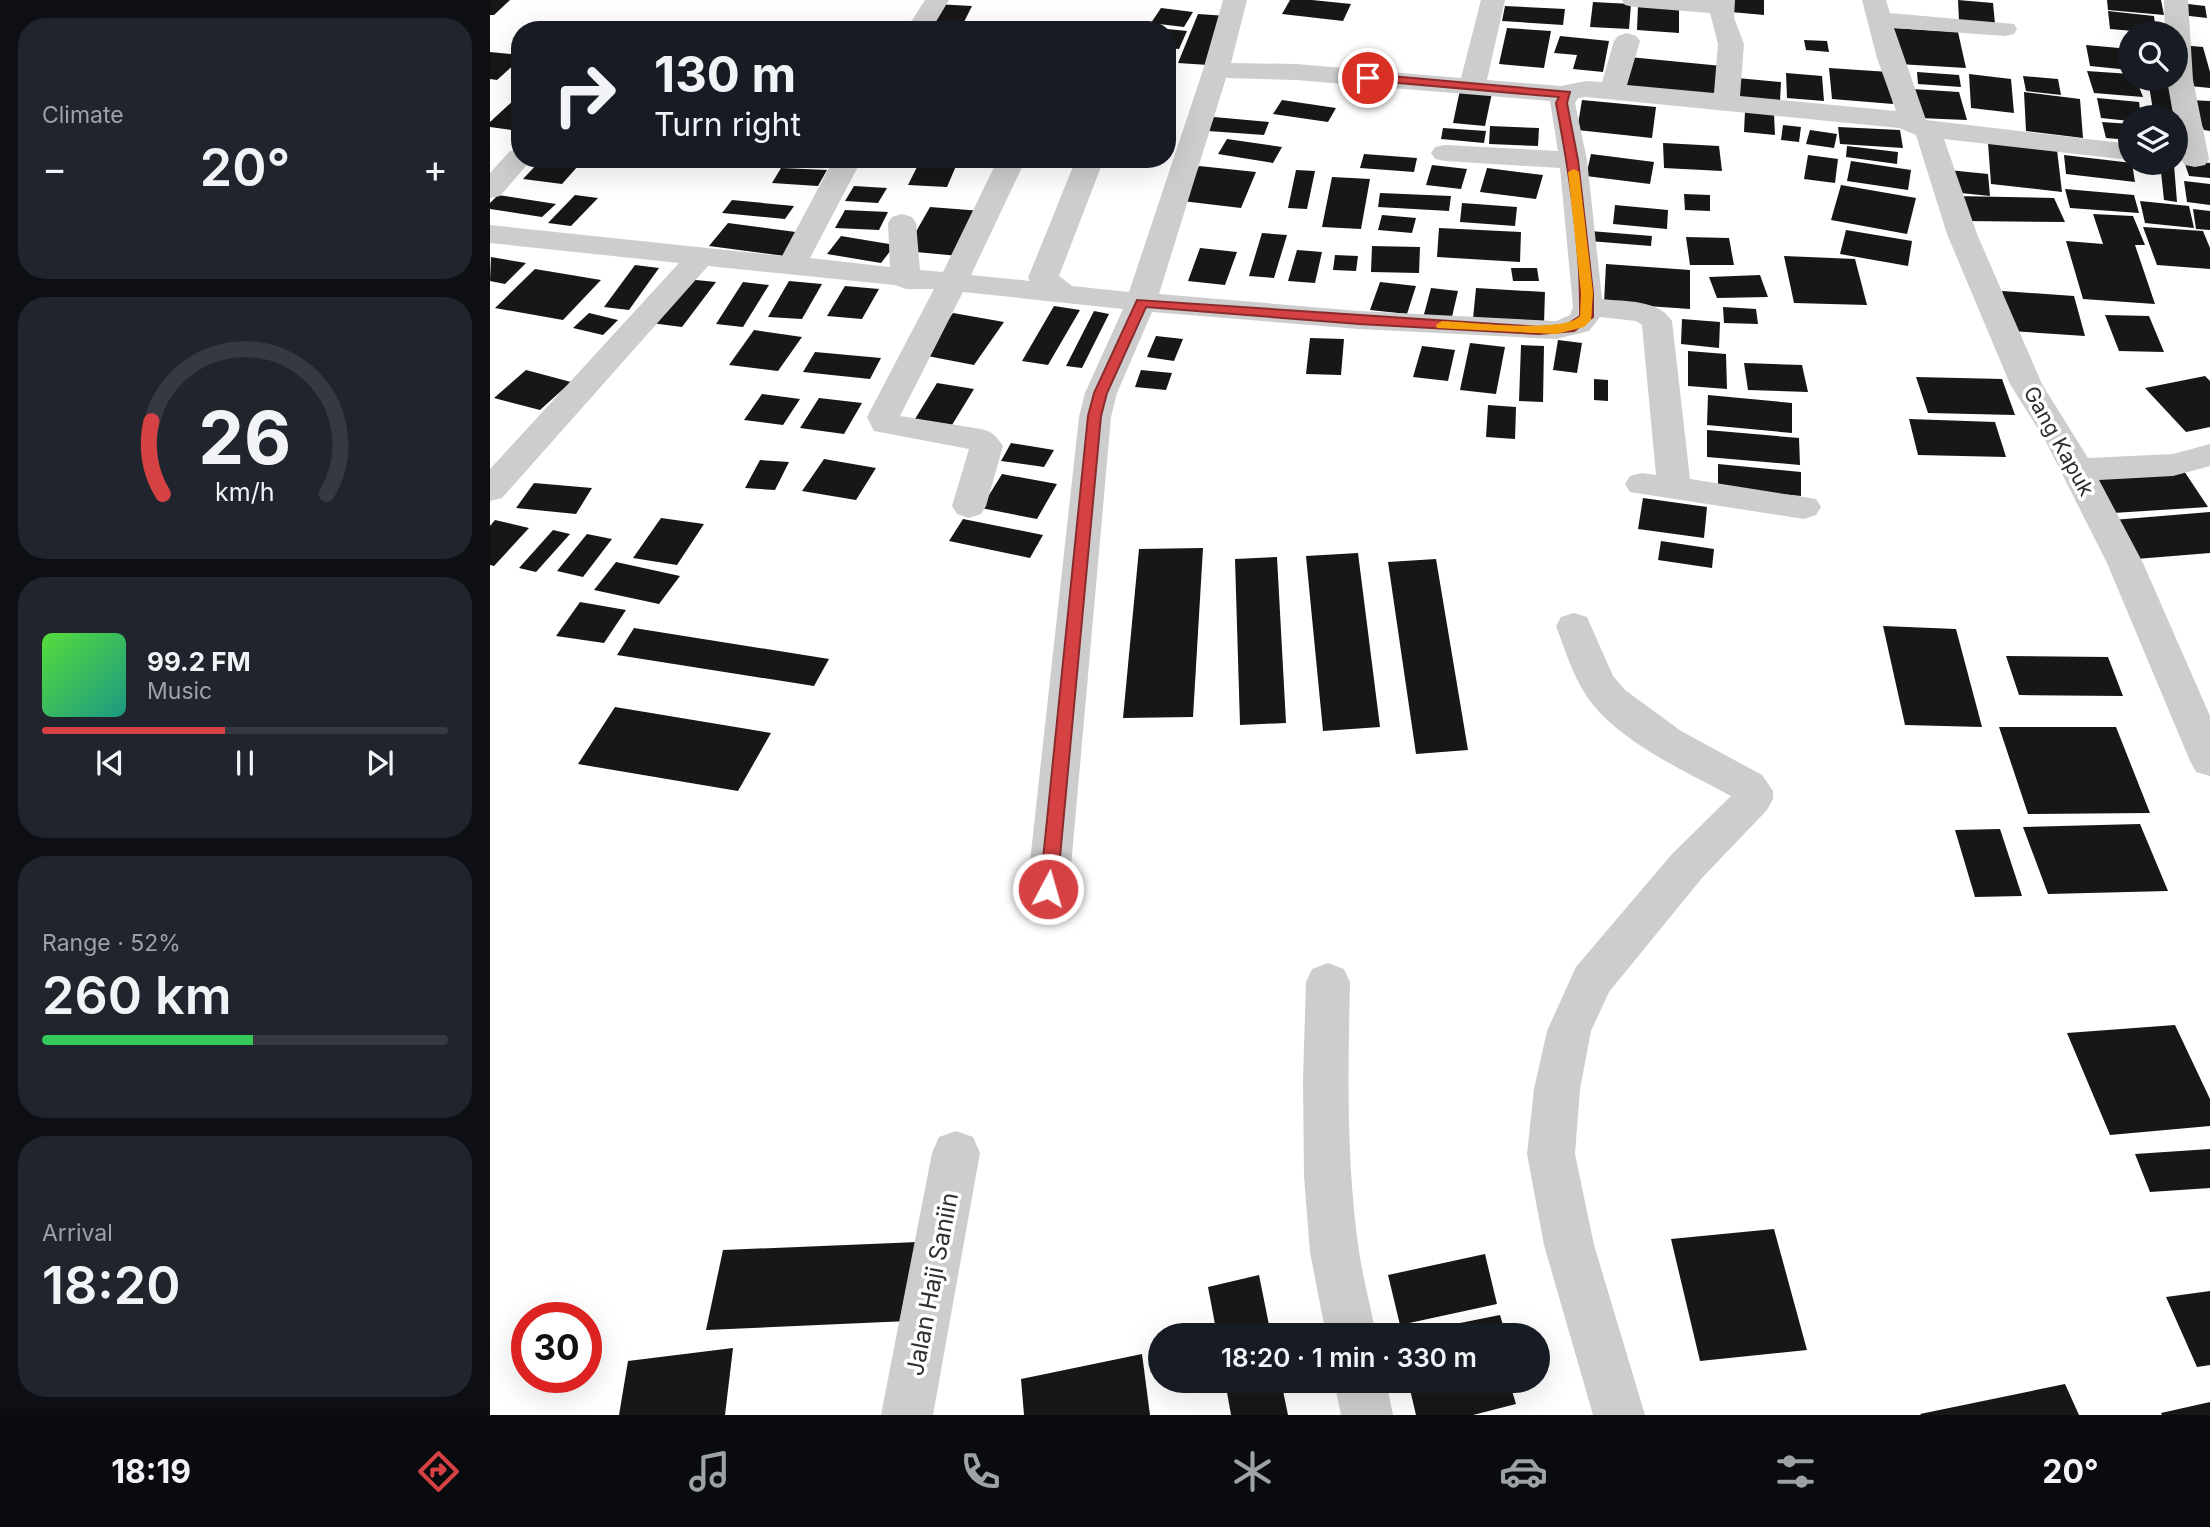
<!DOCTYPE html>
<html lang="en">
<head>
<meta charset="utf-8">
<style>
  :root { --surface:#171b24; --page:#20242c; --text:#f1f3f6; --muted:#9ea1a6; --line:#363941; --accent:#d64244 }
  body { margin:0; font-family:Inter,sans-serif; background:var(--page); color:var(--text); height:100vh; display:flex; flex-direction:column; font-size:26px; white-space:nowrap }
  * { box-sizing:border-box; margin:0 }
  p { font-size:23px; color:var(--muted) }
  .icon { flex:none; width:38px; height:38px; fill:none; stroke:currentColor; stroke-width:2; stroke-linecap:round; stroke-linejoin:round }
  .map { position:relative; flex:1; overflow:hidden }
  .details { display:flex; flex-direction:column; gap:18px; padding:18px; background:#0d0f14; width:490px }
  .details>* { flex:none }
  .guide { position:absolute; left:21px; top:21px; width:665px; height:147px; border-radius:28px; box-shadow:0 7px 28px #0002; background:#171b24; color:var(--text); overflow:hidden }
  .buttons { position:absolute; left:1628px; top:21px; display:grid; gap:14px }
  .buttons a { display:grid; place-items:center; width:70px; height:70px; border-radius:50%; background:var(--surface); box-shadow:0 7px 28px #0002; font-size:35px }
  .speed { position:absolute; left:21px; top:1302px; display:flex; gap:14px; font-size:35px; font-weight:700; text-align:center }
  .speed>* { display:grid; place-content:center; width:91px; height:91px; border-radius:50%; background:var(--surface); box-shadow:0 7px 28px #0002; line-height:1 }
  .speed .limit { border:10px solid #d22; background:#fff; color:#111 }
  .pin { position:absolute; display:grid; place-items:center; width:60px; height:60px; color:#fff; margin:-30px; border:4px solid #fff; border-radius:50%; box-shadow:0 2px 7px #0007 }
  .me { position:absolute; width:77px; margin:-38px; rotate:6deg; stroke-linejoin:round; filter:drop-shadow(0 0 5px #0008) }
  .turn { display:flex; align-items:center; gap:24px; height:147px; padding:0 28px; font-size:32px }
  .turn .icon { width:91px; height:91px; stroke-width:2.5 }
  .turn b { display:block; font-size:49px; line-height:60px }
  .big { font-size:52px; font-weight:600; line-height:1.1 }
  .details .card { flex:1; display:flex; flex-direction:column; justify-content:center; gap:10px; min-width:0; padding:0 24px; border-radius:28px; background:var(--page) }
  .details .dial { align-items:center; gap:0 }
  .dial svg { height:182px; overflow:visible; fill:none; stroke:var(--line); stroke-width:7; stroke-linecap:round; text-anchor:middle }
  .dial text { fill:var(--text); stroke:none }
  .song { display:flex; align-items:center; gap:21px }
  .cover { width:84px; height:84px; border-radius:10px; background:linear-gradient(135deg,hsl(110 70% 55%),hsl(170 70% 35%)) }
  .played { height:7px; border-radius:4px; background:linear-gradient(90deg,var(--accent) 45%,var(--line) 45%) }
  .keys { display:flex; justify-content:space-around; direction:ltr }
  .heat { display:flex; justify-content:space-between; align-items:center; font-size:38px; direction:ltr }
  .charge { height:10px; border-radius:5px; background:linear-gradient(90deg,#34c759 52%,var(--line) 0) }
  .trip { position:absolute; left:658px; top:1323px; width:402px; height:70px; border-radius:35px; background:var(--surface); box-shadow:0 7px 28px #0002; font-weight:600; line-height:70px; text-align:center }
  .tabs { display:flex; height:112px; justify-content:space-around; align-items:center; background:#090b0e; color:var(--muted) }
  .tabs .icon { width:49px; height:49px }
  .tabs .current { color:var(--accent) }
  .tabs b { font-size:32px; color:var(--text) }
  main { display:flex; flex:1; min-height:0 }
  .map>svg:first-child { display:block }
  .building { fill:#171717 }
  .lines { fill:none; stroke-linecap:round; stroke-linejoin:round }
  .minor { fill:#cdcdcd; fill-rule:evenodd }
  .route { fill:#d64244; stroke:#8b2b2c; stroke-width:2 }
  .slow { fill:#f59e0b }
  .labels { text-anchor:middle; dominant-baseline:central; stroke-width:7; stroke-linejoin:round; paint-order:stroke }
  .street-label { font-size:21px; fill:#303030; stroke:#fff }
  .near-street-label { font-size:24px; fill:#303030; stroke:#fff }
</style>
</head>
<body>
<main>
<section class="details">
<div class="card"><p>Climate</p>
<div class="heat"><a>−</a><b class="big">20°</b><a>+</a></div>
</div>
<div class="card dial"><svg viewBox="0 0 100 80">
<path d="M14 69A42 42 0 1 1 86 69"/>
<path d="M14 69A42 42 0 0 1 9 37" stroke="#d64244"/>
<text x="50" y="56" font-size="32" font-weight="700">26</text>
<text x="50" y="72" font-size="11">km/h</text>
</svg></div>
<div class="card">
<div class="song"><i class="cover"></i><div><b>99.2 FM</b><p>Music</p></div></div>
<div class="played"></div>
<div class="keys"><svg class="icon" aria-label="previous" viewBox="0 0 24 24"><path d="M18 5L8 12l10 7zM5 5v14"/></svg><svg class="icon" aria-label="pause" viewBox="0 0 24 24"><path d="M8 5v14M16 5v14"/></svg><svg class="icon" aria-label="next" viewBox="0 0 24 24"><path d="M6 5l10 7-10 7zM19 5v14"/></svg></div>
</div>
<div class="card"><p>Range · 52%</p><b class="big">260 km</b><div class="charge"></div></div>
<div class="card"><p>Arrival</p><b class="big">18:20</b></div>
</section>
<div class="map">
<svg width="1720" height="1415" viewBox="0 0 1720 1415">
  <rect width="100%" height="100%" fill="#fff"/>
  <g class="building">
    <polygon points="0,0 20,0 4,15 0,15"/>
    <polygon points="800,0 822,0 861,4 853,21 792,14"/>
    <polygon points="1242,0 1274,0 1274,15 1241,12"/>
    <polygon points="1468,0 1503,3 1505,24 1469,21"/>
    <polygon points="1617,0 1671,0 1674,15 1618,10"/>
    <polygon points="1103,2 1141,4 1139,29 1100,27"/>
    <polygon points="1690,3 1715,6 1717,18 1691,15"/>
    <polygon points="445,4 482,6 470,30 432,30"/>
    <polygon points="1148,5 1189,7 1189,33 1147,30"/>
    <polygon points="1015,6 1075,9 1073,25 1012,21"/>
    <polygon points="671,8 703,12 694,27 661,23"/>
    <polygon points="1618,11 1664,16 1666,33 1620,29"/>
    <polygon points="708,14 737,16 718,65 688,63"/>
    <polygon points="1017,28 1061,31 1054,68 1009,64"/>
    <polygon points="1402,28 1468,32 1476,68 1408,64"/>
    <polygon points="677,29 697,31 689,49 677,48"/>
    <polygon points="1070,36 1119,41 1113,72 1083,69 1087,55 1064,53"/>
    <polygon points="1314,40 1337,41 1339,52 1316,50"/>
    <polygon points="1596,45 1640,49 1640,70 1600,66"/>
    <polygon points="1690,45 1713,47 1720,72 1720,88 1700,86"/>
    <polygon points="0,52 30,55 30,59 7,80 0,79"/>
    <polygon points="1139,57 1232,66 1229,96 1133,86"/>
    <polygon points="1339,68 1399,72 1403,104 1342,99"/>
    <polygon points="1597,71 1640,74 1640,79 1646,79 1653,97 1604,93"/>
    <polygon points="1427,72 1469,75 1471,87 1428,84"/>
    <polygon points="1296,73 1332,76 1334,101 1297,98"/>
    <polygon points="1479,74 1521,79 1524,113 1481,108"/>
    <polygon points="1533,76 1568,79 1571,95 1536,91"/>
    <polygon points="1247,78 1291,82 1290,101 1247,98"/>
    <polygon points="1658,79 1679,81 1686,117 1664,117"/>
    <polygon points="1422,89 1469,92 1477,120 1429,118"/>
    <polygon points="970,90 1002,93 995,126 963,123"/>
    <polygon points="1534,92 1590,99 1593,138 1536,131"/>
    <polygon points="26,98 30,99 30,129 28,131 0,127 0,122"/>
    <polygon points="1607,98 1649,102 1651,117 1640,117 1640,121 1611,118"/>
    <polygon points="792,100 846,108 838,122 783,114"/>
    <polygon points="1092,100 1166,107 1162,138 1087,130"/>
    <polygon points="1699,100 1720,101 1720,131 1714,130"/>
    <polygon points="1255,111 1284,114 1285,135 1254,132"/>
    <polygon points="724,117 779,122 774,135 718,131"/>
    <polygon points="1612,122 1640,124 1640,140 1616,138"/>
    <polygon points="1293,125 1311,127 1309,142 1291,140"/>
    <polygon points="1000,126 1049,128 1048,146 999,144"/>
    <polygon points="1348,127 1410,130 1413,148 1350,144"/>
    <polygon points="953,128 996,131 994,143 951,139"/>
    <polygon points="1320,130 1347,134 1344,148 1316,144"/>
    <polygon points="737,139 792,147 783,163 728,154"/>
    <polygon points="1173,143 1229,146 1232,171 1174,168"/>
    <polygon points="1498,143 1567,150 1572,192 1501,184"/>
    <polygon points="1357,146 1408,152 1407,164 1356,157"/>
    <polygon points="874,154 927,158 924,172 870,168"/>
    <polygon points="1101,154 1164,162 1160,184 1096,176"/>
    <polygon points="1318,155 1348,159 1345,183 1314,179"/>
    <polygon points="1574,155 1642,163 1645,182 1576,174"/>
    <polygon points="431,159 469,159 457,187 418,185"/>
    <polygon points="50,161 88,166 72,184 33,179"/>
    <polygon points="1361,161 1421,170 1418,190 1357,181"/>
    <polygon points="1694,161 1720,163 1720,178 1699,176"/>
    <polygon points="1670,163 1684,165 1687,202 1674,200"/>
    <polygon points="942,165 977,169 971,189 936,185"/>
    <polygon points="709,166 766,172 751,208 692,201"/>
    <polygon points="291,168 337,170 328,186 282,183"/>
    <polygon points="997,168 1053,175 1046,199 990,192"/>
    <polygon points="806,170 825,171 817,209 798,208"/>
    <polygon points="1458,170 1498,174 1500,196 1461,192"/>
    <polygon points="842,177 880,179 871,229 832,227"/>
    <polygon points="1694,181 1720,184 1720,205 1697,202"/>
    <polygon points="1351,185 1426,198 1417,234 1341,220"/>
    <polygon points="364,186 397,188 388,203 355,201"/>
    <polygon points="1575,189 1644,195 1649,213 1580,208"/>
    <polygon points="890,193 961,196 959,211 888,207"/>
    <polygon points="1194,194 1220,195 1220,211 1195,210"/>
    <polygon points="8,195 66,204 52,217 0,209 0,203"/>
    <polygon points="85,195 108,198 81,226 58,223"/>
    <polygon points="1464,196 1564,198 1575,222 1473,221"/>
    <polygon points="242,200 304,206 295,219 232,213"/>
    <polygon points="1650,201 1699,206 1704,228 1655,223"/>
    <polygon points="972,203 1027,207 1025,226 970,222"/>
    <polygon points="1125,205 1178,210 1177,229 1123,224"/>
    <polygon points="440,207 492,211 469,256 415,251"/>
    <polygon points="1703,209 1720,211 1720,230 1706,229"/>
    <polygon points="355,210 398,212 389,230 345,228"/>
    <polygon points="1603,214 1643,216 1655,245 1645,245 1665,304 1593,299 1576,241 1613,244"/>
    <polygon points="892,215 926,218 922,233 888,230"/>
    <polygon points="238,223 313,233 295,256 219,246"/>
    <polygon points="1653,227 1713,231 1720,248 1720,269 1667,265"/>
    <polygon points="949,228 1031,232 1030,262 947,257"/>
    <polygon points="1356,230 1422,241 1418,266 1350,254"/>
    <polygon points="1100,231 1162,236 1161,246 1099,241"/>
    <polygon points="772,233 797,235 784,278 759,276"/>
    <polygon points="351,236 405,245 391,263 337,254"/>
    <polygon points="1196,237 1239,238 1244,265 1200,265"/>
    <polygon points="882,246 930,247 929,273 881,272"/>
    <polygon points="710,248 747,252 735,285 698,281"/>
    <polygon points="807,250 832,252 825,283 798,281"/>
    <polygon points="845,255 868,256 866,271 843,270"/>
    <polygon points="1294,256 1365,259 1377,305 1304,303"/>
    <polygon points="1,257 36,263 15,284 0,281"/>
    <polygon points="1116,264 1200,270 1200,309 1114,303"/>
    <polygon points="145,265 169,268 139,310 114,307"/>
    <polygon points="1021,268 1047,268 1049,281 1023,281"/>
    <polygon points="45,269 111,280 73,320 5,308"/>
    <polygon points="1270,275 1278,297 1227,298 1219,277"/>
    <polygon points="196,279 226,282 192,327 161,323"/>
    <polygon points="299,281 332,284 312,319 278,317"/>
    <polygon points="253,282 279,285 253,327 226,324"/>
    <polygon points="890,282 926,286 917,314 880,310"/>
    <polygon points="355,286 389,289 372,319 337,316"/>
    <polygon points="941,288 968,291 961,321 933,318"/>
    <polygon points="986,288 1055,292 1054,323 983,319"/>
    <polygon points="1512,291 1584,296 1595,336 1521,331"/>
    <polygon points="564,306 590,310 558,365 532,361"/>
    <polygon points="1233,307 1266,309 1268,324 1234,323"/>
    <polygon points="604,311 619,314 592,368 576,366"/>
    <polygon points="99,313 128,320 113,335 83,328"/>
    <polygon points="463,313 514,322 484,365 432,355"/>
    <polygon points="1615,315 1659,316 1674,352 1629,351"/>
    <polygon points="1192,319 1230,322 1229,348 1191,344"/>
    <polygon points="264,330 312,337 288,371 239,365"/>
    <polygon points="666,336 693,339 684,361 657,357"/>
    <polygon points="820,338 854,339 851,375 816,374"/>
    <polygon points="1068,340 1092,343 1087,373 1063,370"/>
    <polygon points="980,343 1015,347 1006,394 970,390"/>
    <polygon points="1031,345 1054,346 1053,402 1029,401"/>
    <polygon points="932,346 965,350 958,381 923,377"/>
    <polygon points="1198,351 1236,354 1237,389 1198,386"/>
    <polygon points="325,352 391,358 380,379 313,372"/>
    <polygon points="1254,363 1312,365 1318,392 1258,390"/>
    <polygon points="36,370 81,382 50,410 4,398"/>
    <polygon points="651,370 682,373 676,390 645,387"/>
    <polygon points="1715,376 1720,381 1720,427 1696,432 1655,388"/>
    <polygon points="1426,377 1512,379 1525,415 1438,413"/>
    <polygon points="1104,379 1118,380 1118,401 1104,400"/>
    <polygon points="447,383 484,389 462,425 425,419"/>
    <polygon points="272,394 310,399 293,425 254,420"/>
    <polygon points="1218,395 1302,403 1302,433 1217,425"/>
    <polygon points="329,398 372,403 354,434 310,428"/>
    <polygon points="998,405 1026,407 1025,439 996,437"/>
    <polygon points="1419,419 1505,422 1516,457 1428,455"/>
    <polygon points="1217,430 1309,438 1310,465 1217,457"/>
    <polygon points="521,443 564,450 554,467 511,461"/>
    <polygon points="334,459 386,468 366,500 312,491"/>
    <polygon points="270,460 299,462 285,490 255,488"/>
    <polygon points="1228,464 1311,472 1311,496 1228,488"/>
    <polygon points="1694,471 1718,507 1623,513 1602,477"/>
    <polygon points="512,474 567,484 547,519 491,508"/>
    <polygon points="44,483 102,488 86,514 26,508"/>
    <polygon points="1153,498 1217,507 1214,538 1148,529"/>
    <polygon points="1720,512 1720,553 1646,559 1623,520"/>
    <polygon points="171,518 214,524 187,565 143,558"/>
    <polygon points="473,519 553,535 540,558 459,541"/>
    <polygon points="5,520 39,528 4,566 0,565 0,526"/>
    <polygon points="63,530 80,534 46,572 29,568"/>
    <polygon points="97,534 122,539 93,577 67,571"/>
    <polygon points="1171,541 1224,549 1222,568 1168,560"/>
    <polygon points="713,548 703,717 633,718 649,549"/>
    <polygon points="868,553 890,727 833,731 816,556"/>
    <polygon points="787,557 796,723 750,725 745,559"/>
    <polygon points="946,559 978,750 926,754 898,562"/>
    <polygon points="126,562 190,576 169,604 104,590"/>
    <polygon points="90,602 136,610 114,643 66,636"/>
    <polygon points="1393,626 1466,629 1492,727 1415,725"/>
    <polygon points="144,628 339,659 324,686 127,655"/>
    <polygon points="1516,656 1618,657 1633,696 1529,695"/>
    <polygon points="125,707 281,733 248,791 88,764"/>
    <polygon points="1509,727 1626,727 1660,813 1538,814"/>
    <polygon points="1650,824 1678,891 1558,894 1533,827"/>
    <polygon points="1510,829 1532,896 1485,897 1465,830"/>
    <polygon points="1685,1025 1720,1099 1720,1126 1620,1135 1577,1033"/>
    <polygon points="1720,1149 1720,1188 1660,1192 1645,1154"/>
    <polygon points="1284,1229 1317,1350 1210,1361 1181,1239"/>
    <polygon points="428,1242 418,1321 216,1330 233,1250"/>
    <polygon points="995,1254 1007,1304 910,1325 898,1275"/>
    <polygon points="769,1275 781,1335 727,1335 718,1287"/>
    <polygon points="1720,1291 1720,1365 1707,1367 1676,1297"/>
    <polygon points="1010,1315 1016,1335 916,1335 915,1334"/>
    <polygon points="243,1348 235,1415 129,1415 138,1361"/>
    <polygon points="652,1354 660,1415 534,1415 531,1379"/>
    <polygon points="735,1381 791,1381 798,1415 741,1415"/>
    <polygon points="918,1381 1019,1381 1026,1404 983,1415 926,1415"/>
    <polygon points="1575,1384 1589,1415 1431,1415 1430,1414"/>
    <polygon points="1720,1402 1720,1415 1672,1415 1671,1413"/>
  </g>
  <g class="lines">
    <g class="minor">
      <polygon points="435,0 459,0 441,30 416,30"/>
      <path d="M733 0H757L741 63 806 64 971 78 991 0H1015L997 80 1071 86 1096 81 1112 82 1124 41 1128 36 1137 33 1146 36 1150 41 1137 85 1224 93 1228 44 1220 13 1144 7 1135 5 1132 0H1245L1244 18 1254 44 1250 96 1406 111 1387 58 1372 0H1396L1400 13 1524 24 1527 29 1524 34 1515 36 1404 28 1436 120 1640 144V160L1454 139 1487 234 1552 384 1598 458 1683 454 1720 444V466L1683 476 1609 480 1653 563 1720 716V776L1706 772 1700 761 1617 563 1555 440 1520 384 1457 234 1426 135 1409 128 1096 97 1088 98 1085 103 1097 160 1112 299C1136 302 1168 299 1182 321L1200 479 1326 499 1331 507 1326 515 1314 519 1140 492 1135 484 1140 476 1152 473 1166 475 1152 325 1146 321 1110 317 1099 331 1066 339 869 329 662 312 627 393 621 417 579 889 573 901 558 906 543 901 537 889 589 417 595 393 633 309 473 292 410 416 491 429C503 432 506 436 513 446L496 506 491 514 479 518 467 514 462 506 479 449 384 431 377 417 444 289H416L405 285 218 266 12 498 0 501V469L189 263 0 243V225L292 256 344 159H372L320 258 400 267 398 223 402 217 412 214 422 217 426 223 430 270 453 272 508 159H536L481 275 540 281 538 278 586 159H614L569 276 582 286 639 292 713 70ZM736 78 806 80 1060 101 1068 151 955 145 945 147 941 153 945 159 955 161 1070 168 1083 307 1080 315 1066 321 869 311 669 294Z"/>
      <polygon points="1674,0 1698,0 1703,80 1719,159 1715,165 1705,167 1695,165 1691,159 1677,80 1685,79 1685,33 1675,33"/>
      <polygon points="30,149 30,159 42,159 10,196 0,198 0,173 20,151"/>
      <path d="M1084 613 1097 617 1123 676 1135 690 1191 731 1272 775 1283 791V799L1277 810 1212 878 1119 992 1101 1031 1090 1089 1085 1154 1104 1245 1155 1415H1103L1054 1245 1037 1154 1044 1089 1057 1031 1086 967 1182 854 1241 796C1195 771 1125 740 1096 695 1082 674 1075 649 1066 626L1071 617Z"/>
      <path d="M838 963 854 969 860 982C858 1072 856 1162 869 1251 873 1279 881 1307 886 1335H836L820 1252 814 1176 813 1079 816 982 822 969Z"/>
      <polygon points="466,1131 483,1137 490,1153 443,1415 391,1415 442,1153 449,1137"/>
      <polygon points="844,1381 896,1381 903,1415 851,1415"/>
    </g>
  </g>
  <path class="route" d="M878 74 1080 92 1077 103 1088 160 1103 293V317L1084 331 1049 334 869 324 656 307 617 393 611 416 567 889 565 894 558 896 552 894 550 889 598 416 604 393 647 300 1049 327 1076 325 1090 316C1091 245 1079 172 1066 103L1069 97 874 80 872 78Z"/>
  <path class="slow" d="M1084 169 1089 172 1103 293 1101 320 1094 327 1066 334 947 328 946 325 952 321C981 322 1072 334 1090 316L1091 293 1078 172Z"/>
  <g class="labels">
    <g class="street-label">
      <text transform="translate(1569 441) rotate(61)">Gang Kapuk</text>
    </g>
    <g class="near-street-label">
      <text transform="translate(442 1284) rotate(-79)">Jalan Haji Saniin</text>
    </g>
  </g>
</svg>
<div class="buttons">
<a><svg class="icon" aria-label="search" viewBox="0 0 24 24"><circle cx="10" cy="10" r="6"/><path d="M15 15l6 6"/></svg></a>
<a><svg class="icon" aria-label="layers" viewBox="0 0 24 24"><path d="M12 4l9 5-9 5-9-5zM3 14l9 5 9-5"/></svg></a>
</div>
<div class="speed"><div class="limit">30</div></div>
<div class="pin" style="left:878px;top:78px;background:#d93025"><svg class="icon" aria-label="arrive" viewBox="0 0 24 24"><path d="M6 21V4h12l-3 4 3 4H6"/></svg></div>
<svg class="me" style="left:558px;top:889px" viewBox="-20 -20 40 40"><circle r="17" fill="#d64244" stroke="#fff" stroke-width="3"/><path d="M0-11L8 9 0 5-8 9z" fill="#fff"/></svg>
<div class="trip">18:20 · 1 min · 330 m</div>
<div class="guide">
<div class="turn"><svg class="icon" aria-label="right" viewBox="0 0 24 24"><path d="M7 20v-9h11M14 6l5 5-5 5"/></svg><div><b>130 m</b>Turn right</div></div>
</div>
</div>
</main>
<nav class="tabs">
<b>18:19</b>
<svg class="icon current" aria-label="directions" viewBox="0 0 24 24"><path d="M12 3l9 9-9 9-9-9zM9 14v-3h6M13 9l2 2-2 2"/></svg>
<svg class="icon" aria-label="music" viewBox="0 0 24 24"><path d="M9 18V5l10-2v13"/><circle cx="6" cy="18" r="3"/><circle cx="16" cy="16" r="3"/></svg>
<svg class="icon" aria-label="phone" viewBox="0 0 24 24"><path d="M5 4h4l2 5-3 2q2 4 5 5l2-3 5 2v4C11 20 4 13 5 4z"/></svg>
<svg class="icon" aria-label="climate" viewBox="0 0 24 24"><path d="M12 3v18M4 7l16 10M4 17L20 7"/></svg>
<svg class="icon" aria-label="car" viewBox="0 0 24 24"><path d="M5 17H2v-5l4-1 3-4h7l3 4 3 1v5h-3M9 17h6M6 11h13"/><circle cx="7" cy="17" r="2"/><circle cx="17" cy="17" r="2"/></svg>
<svg class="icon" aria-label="filters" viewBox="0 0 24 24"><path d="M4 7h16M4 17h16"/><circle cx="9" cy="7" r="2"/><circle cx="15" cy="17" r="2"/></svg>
<b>20°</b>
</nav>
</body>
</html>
